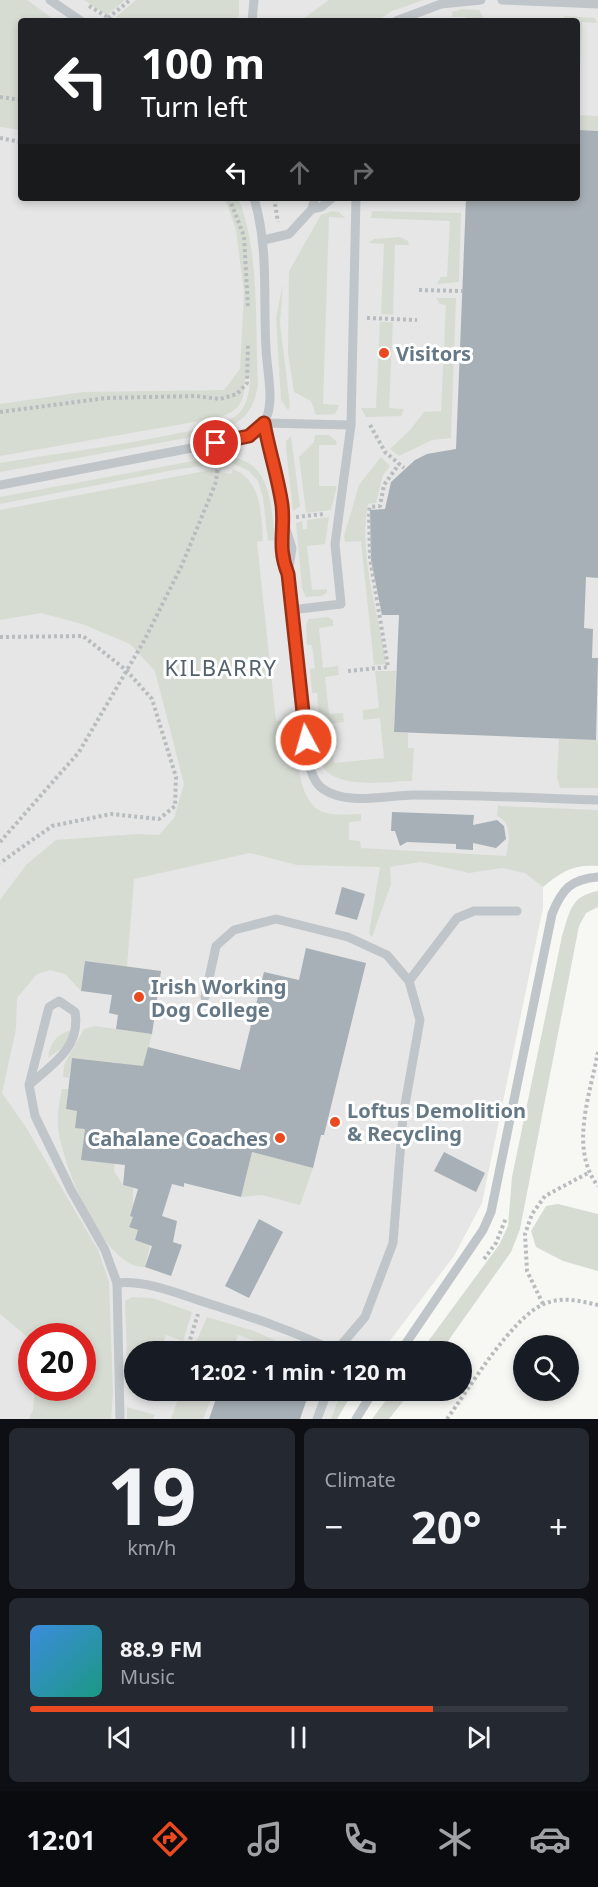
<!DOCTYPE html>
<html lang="en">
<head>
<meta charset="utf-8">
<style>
  :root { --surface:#171b24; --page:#242831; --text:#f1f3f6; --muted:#9ea1a6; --line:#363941; --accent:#eb4920 }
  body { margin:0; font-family:"Noto Sans",sans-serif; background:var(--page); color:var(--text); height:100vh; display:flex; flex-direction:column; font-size:22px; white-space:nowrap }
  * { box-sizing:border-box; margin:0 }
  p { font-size:20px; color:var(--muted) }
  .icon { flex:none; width:33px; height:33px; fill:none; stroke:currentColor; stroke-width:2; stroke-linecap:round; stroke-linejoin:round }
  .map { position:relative; height:1419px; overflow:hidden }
  .drawer { display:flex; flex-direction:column; gap:9px; padding:9px; background:#0d0f14; flex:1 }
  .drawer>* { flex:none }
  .banner { position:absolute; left:18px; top:18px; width:562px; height:183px; border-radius:6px; box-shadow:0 3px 9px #0003; background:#202124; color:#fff; overflow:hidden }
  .buttons { position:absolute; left:513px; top:1335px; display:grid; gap:12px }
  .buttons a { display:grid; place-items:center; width:66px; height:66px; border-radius:50%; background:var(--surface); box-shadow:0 3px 9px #0003; font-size:30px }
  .speed { position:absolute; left:18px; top:1323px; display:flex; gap:12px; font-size:30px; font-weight:700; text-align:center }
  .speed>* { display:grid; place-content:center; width:78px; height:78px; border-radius:50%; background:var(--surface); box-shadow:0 3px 9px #0003; line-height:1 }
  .speed .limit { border:9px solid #d22; background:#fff; color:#111 }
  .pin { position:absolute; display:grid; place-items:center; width:51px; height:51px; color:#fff; margin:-26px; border:3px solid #fff; border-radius:50%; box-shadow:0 2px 6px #0007 }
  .me { position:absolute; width:66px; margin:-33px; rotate:354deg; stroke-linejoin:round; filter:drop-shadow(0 0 4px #0008) }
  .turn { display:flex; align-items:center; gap:21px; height:126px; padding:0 24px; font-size:27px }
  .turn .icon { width:78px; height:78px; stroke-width:2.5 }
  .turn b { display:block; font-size:42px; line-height:51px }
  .lanes { display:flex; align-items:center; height:57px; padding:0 24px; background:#0003; justify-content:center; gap:30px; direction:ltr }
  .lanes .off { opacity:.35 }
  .big { font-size:45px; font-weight:700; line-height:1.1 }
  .drawer .card { flex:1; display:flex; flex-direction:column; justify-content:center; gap:9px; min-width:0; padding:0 21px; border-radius:9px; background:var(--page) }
  .drawer .dial { align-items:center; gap:0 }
  .dial b { font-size:78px; line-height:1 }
  .song { display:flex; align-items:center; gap:18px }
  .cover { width:72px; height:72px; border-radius:9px; background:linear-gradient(135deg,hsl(210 70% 55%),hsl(170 70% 35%)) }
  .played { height:6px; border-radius:3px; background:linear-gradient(90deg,var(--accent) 75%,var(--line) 75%) }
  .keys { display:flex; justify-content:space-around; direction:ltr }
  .heat { display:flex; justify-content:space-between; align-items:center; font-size:33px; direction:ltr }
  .drawer .tiles { flex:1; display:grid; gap:9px; grid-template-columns:1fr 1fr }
  .card:last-child { grid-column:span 2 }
  .trip { position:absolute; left:124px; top:1341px; width:348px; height:60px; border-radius:30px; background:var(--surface); box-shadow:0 3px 9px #0003; font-weight:700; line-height:60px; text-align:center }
  .tab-bar { display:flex; height:96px; justify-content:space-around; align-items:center; background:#090b0e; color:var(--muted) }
  .tab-bar .icon { width:42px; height:42px }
  .tab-bar .active { color:var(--accent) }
  .tab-bar b { font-size:27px; color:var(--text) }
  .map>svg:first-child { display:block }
  .built { fill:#e5e6e5; fill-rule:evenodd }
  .green { fill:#d7dcd3 }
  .building { fill:#a7b0b6 }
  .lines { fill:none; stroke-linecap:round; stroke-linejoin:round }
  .path { stroke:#b8bcbf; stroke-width:4; stroke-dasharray:3 3; stroke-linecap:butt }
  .service { stroke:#c0c5c9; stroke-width:9 }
  .route-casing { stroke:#992f15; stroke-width:15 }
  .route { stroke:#eb4920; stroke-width:10 }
  .poi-dot { fill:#eb4920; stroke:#fff; stroke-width:2 }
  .labels { text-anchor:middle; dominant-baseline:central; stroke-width:6; stroke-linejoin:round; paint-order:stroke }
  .poi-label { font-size:20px; font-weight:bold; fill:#657886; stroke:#fff; text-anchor:start }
  .quarter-label { font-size:22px; letter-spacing:1.5px; fill:#53616b; stroke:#fff }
</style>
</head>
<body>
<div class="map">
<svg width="598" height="1419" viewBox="0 0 598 1419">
  <rect width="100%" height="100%" fill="#f7f7f4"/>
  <path class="built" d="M0 0H598V859L543 858V908L482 1203 454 1256 382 1351 135 1352V1390L354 1391 337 1419H0ZM21 21H578V198H21ZM32 1336H82V1388H32Z"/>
  <g class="green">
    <polygon points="0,0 27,0 56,21 21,21 21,130 0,127"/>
    <polygon points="84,0 125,0 107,15"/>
    <polygon points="136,0 239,0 239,15 236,21 228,18 224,21 123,21 116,17"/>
    <polygon points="329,0 424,0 392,11 377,21 300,21"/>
    <polygon points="461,9 479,10 484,18 472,18 471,21 466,21 466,17 452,17 452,12"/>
    <polygon points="565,16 595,18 597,23 582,22 578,115 598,116 598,131 578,130 578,21 561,21"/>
    <path d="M225 198H238C260 250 255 326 258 384 253 419 235 427 203 435L0 472V463C38 456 217 433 237 415 248 405 250 390 250 377L245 378C244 403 241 410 217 418L0 456V404L83 392 224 390 240 369 244 293 236 230Z"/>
    <polygon points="332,211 339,212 345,218 329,217 323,404 339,405 335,414 316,415 311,401 294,392 288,353 289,271 321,215"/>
    <polygon points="372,211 461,213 459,282 437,284 441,277 447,277 450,221 371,218"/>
    <polygon points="400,237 408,241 409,245 395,245 393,315 381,314 384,244 369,243 374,239"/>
    <polygon points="283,284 280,323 290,406 288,410 281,400 276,318"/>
    <polygon points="436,298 456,298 451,438 432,440 399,456 390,449 410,430 424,412 441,411 446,305 440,304"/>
    <polygon points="380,322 393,322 389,408 404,409 401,416 366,417 361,408 376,408"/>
    <polygon points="315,435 329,435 337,442 336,445 319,445 319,486 337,486 331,510 306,513 299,457 314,442"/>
    <polygon points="291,436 300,506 293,511 286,449 286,441"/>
    <path d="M220 456C272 457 270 500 275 540L268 541 263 498 258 481 249 471 230 462 174 470 0 504V497Z"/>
    <path d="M381 457 390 466 383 475 376 503 368 504C358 556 379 612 386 664L374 665 361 541 345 542 344 536 359 485Z"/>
    <path d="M221 468V472L231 474 233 469C262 481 261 513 263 541L257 542 276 721 294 719C297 745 295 802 323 812 335 816 348 814 361 814V821L349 822V840L360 841 361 848 506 856C509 841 513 823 497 816L498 806 598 810V866C573 864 561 872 543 887L525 873 502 868 469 873 421 862 390 867 391 884 372 937 369 933 380 867 297 865 250 853 134 879 127 967 85 961 81 991 65 974 50 970 37 974 17 998 16 1029 2 1093 27 1129 98 1250 109 1282 113 1392 111 1419H29L33 1410 35 1388H82V1336H32L31 1340 0 1314V900L26 865 56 840 137 834 159 835 174 818 184 784 155 671 130 644 82 624 41 613 0 620V510Z"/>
    <polygon points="329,517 325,544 307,546 312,590 327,589 327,592 322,596 306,597 302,588 296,523 302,521 303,529 307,529 307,520"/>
    <path d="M328 617 333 620V626L319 628 323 668 338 666 339 675 325 677 329 714 343 713 344 722 329 724 334 763 384 758 380 718 363 720V710L379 708 375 671H396L394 732 408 733V748H414L412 781C386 781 329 792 319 759 315 746 316 730 314 717L319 716 317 693H312L310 669 315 668 312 645H307L306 624 309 619Z"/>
    <polygon points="559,739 598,740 598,788 560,788 557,777"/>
    <path d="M598 891V907L586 913 579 926 520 1229 511 1252 441 1351H421L499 1245 508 1226 512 1177 562 936C570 912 570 896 598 891Z"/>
    <path d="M95 1026 152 1034 137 1090 120 1123 114 1171 123 1185 133 1188V1206L130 1215 133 1217 129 1226 138 1230 150 1245 145 1267C104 1268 67 1173 60 1139 56 1121 58 1106 62 1089H68L66 1109 77 1111 75 1127 85 1129 82 1160 115 1087 118 1063 72 1058 69 1078 63 1077 64 1065 84 1029Z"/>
    <path d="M71 1030 69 1043 48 1058C50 1043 56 1035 71 1030Z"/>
    <polygon points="252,1152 313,1168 300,1205 262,1195 241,1197"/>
    <polygon points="558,1204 598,1214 598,1271 563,1261 536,1247 531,1231 546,1206"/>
    <polygon points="133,1297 152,1298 192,1312 183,1341 166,1335 160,1351 135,1352 135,1390 147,1391 146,1396 128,1389 125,1301"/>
    <polygon points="207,1317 254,1331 281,1343 285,1351 238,1335 232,1351 215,1351 195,1345"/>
    <polygon points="181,1390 214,1391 203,1419 171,1419"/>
    <polygon points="336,1391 352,1393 337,1419 331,1419 339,1398"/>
    <polygon points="393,1391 411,1391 389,1419 372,1419"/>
    <polygon points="127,1407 155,1415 153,1419 127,1419"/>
  </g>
  <g class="building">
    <polygon points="578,130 598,131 598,578 586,577 584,628 593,629 592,658 598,658 596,740 394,732 399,615 382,615 371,560 370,510 385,509 391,482 415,460 427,454 456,449 466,198 578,198"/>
    <polygon points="392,812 474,815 473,825 497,820 504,826 506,839 496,848 473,843 473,850 456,849 456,844 407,842 400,846 395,831 391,831"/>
    <polygon points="342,887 365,894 357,920 335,914"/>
    <polygon points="306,948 366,963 324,1135 321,1135 313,1168 252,1152 241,1197 184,1183 184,1187 172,1184 162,1216 177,1221 173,1242 182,1245 171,1276 145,1267 152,1246 135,1240 138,1230 129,1227 133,1217 130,1216 138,1189 123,1185 125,1165 81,1160 85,1129 75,1128 77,1111 66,1109 72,1058 143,1066 148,1047 240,1070 264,972 299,980"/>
    <polygon points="85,961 161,971 152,1034 116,1029 118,1015 109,1013 112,995 81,991"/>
    <polygon points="444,1152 485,1173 476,1192 434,1171"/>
    <polygon points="259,1219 283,1232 249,1298 225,1286"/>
    <polygon points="219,1390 310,1390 300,1419 209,1419"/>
  </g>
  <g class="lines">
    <g class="path">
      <polyline points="89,6 114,21"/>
      <polyline points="108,18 130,0"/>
      <polyline points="0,97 21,100"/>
      <polyline points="0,138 21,142"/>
      <polyline points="229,198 244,236 248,308"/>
      <polyline points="274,198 278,222"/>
      <polyline points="419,290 463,291"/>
      <polyline points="367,318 417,320"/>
      <polyline points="0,412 106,398 196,396 220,399 237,394 247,383 248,343"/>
      <polyline points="370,425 385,452 404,468"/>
      <polyline points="296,517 324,514"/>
      <polyline points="0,637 83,636 126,670 152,699 176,777 175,806 159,819 111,814 52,826 0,863"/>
      <polyline points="348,671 388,667 370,558 369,511 370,507 380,506 384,485 399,464"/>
      <polyline points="0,842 79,752 144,641 182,565 216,482 218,464"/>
      <path d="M598 1052C590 1095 569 1149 598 1186"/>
      <polyline points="484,1259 496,1243 506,1218"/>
      <polyline points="543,1304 527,1271 525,1234 532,1214 545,1196 588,1173"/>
      <polyline points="176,1349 189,1343 198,1314"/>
      <path d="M447 1419C468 1390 512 1317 544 1304 562 1296 580 1301 598 1305"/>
    </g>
    <g class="service">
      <polyline points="50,0 81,21"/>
      <polyline points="502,0 598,4"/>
      <polyline points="252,21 254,0"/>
      <polyline points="396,21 441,4 481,0"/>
      <polyline points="315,198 312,209 321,207 332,198"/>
      <polyline points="264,240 289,234 312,209"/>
      <path d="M0 485 238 439C253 435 263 429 268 413 273 395 267 369 266 349 263 298 269 248 254 198"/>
      <polyline points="284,523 264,423 351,425"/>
      <polygon points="284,523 292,548 288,574 280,549"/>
      <path d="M288 574 308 761C311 771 314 783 323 789 348 806 386 795 414 795 475 795 537 798 598 800"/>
      <polyline points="291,610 341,604 335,544 351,425 356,198"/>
      <polyline points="409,981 457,918 474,911 517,911"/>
      <polyline points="205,997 216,946 234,930 276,919 348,937 387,955 409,981 420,1020 403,1116 393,1243 365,1317 336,1351"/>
      <path d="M29 1085C53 1064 81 1047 75 1012L59 1001 49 1007 29 1085 35 1116 71 1190 105 1250 117 1283 120 1419"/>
      <path d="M117 1283C147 1280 179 1294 207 1303 251 1317 295 1331 336 1352"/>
      <path d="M400 1352 483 1230 491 1212 552 914C562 889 571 879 598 877"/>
      <polyline points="317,1419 328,1390"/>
      <polyline points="356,1419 374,1390"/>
    </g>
  </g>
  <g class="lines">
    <defs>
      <path id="route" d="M216 443 249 436 264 423C269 451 278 477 282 505 285 531 277 547 288 574L306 740"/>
    </defs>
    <use href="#route" class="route-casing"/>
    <use href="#route" class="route"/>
  </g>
  <g class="poi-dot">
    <circle cx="384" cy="353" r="6"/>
    <circle cx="139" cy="997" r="6"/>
    <circle cx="335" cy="1122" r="6"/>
    <circle cx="280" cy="1138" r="6"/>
  </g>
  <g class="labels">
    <g class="poi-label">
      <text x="396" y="353">Visitors</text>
      <text x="151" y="986">Irish Working<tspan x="151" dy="23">Dog College</tspan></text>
      <text x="347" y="1110">Loftus Demolition<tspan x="347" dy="23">&amp; Recycling</tspan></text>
      <text x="268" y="1138" text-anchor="end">Cahalane Coaches</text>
    </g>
    <g class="quarter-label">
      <text x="221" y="667">KILBARRY</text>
    </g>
  </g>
</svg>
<div class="buttons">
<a><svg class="icon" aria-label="search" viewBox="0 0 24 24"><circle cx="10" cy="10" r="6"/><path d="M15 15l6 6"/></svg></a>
</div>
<div class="speed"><div class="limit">20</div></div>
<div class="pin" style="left:216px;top:443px;background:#d93025"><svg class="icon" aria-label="arrive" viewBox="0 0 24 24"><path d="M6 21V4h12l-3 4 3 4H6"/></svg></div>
<svg class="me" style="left:306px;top:740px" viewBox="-20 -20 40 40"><circle r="17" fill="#eb4920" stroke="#fff" stroke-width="3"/><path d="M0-11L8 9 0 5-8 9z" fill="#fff"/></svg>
<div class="trip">12:02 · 1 min · 120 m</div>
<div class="banner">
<div class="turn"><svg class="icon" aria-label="left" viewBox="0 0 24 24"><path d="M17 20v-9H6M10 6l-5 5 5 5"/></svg><div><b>100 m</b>Turn left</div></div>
<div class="lanes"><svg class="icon" aria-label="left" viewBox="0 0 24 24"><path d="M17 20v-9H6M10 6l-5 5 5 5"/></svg><svg class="icon off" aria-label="ahead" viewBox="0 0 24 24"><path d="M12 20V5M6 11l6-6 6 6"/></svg><svg class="icon off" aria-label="right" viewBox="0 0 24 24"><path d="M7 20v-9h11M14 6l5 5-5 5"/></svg></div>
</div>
</div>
<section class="drawer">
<div class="tiles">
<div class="card dial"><b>19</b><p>km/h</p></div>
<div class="card"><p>Climate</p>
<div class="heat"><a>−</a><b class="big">20°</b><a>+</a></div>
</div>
<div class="card">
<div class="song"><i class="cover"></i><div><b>88.9 FM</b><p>Music</p></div></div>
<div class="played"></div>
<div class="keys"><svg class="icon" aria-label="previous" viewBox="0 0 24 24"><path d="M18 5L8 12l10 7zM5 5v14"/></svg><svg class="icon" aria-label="pause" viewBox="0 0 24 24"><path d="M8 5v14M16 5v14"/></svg><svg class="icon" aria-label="next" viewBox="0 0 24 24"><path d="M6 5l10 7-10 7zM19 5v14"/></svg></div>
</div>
</div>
</section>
<nav class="tab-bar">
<b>12:01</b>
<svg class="icon active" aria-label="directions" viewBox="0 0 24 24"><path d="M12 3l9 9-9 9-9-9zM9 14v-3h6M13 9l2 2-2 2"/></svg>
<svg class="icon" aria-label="music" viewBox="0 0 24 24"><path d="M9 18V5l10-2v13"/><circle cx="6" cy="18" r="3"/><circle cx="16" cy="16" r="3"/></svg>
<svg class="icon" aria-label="phone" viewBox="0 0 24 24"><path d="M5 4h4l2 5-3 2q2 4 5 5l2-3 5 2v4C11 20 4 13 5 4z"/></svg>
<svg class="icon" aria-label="climate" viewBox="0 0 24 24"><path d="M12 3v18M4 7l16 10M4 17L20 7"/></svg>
<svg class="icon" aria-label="car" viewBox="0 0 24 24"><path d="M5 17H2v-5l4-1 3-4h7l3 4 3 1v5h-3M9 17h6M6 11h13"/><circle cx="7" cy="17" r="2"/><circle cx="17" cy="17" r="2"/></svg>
</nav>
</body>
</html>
